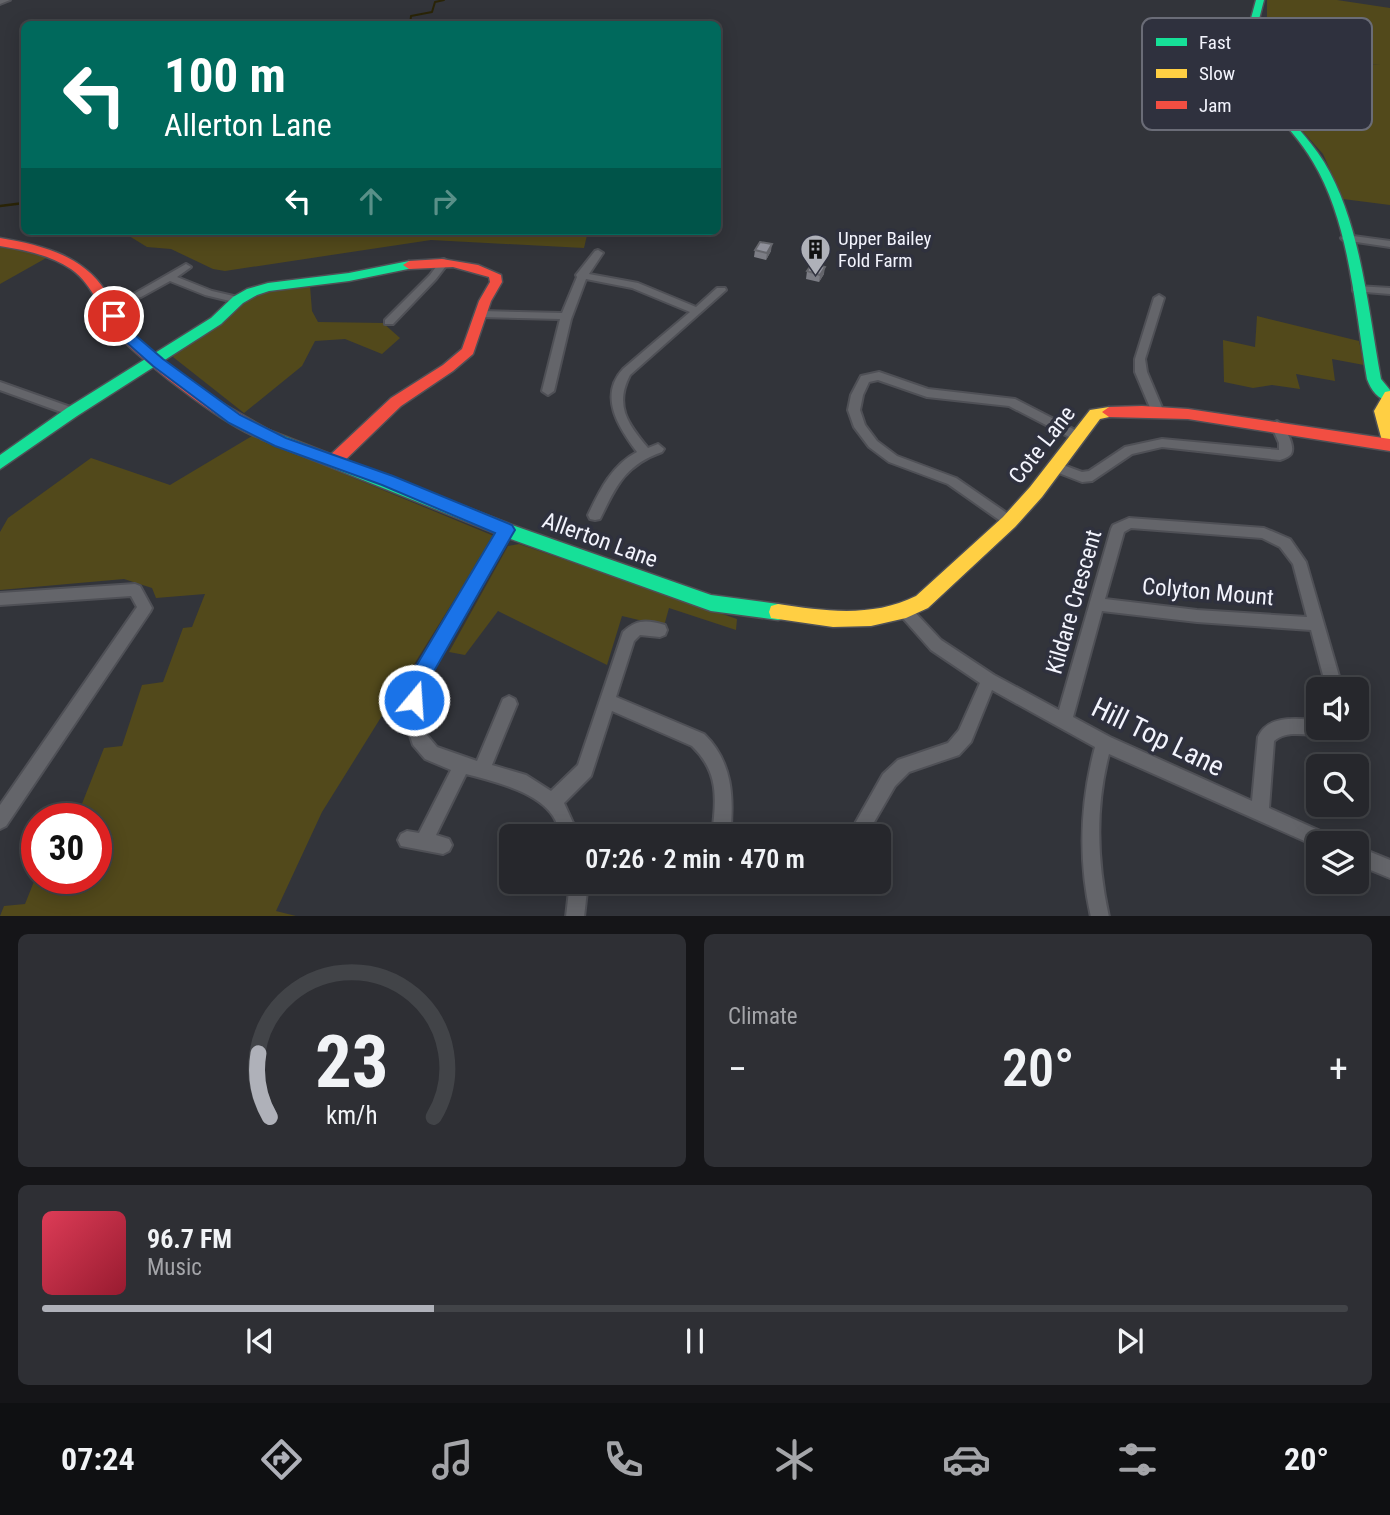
<!DOCTYPE html>
<html lang="en">
<head>
<meta charset="utf-8">
<style>
  :root { --surface:#26272c; --page:#2e2f34; --text:#f1f3f6; --muted:#a4a5a9; --line:#424448; --accent:#afb1b9 }
  body { margin:0; font-family:"Roboto Condensed",sans-serif; background:var(--page); color:var(--text); height:100vh; display:flex; flex-direction:column; font-size:26px; white-space:nowrap }
  * { box-sizing:border-box; margin:0 }
  p { font-size:23px; color:var(--muted) }
  .icon { flex:none; width:38px; height:38px; fill:none; stroke:currentColor; stroke-width:2; stroke-linecap:round; stroke-linejoin:round }
  .map { position:relative; height:916px; overflow:hidden }
  .sheet { display:flex; flex-direction:column; gap:18px; padding:18px; background:#151518; flex:1 }
  .sheet>* { flex:none }
  .banner { position:absolute; left:21px; top:21px; width:700px; height:214px; border-radius:10px; box-shadow:0 4px 18px #0003,0 0 0 2px var(--line); background:#00695c; color:#fff; overflow:hidden }
  .fabs { position:absolute; left:1306px; top:677px; display:grid; gap:14px }
  .fabs a { display:grid; place-items:center; width:63px; height:63px; border-radius:10px; background:var(--surface); box-shadow:0 4px 18px #0003,0 0 0 2px var(--line); font-size:35px }
  .speed { position:absolute; left:21px; top:803px; display:flex; gap:14px; font-size:35px; font-weight:700; text-align:center }
  .speed>* { display:grid; place-content:center; width:91px; height:91px; border-radius:50%; background:var(--surface); box-shadow:0 4px 18px #0003,0 0 0 2px var(--line); line-height:1 }
  .speed .limit { border:10px solid #d22; background:#fff; color:#111 }
  .pin { position:absolute; display:grid; place-items:center; width:60px; height:60px; color:#fff; margin:-30px; border:4px solid #fff; border-radius:50%; box-shadow:0 2px 7px #0007 }
  .me { position:absolute; width:77px; margin:-38px; rotate:18deg; stroke-linejoin:round; filter:drop-shadow(0 0 5px #0008) }
  .turn { display:flex; align-items:center; gap:24px; height:147px; padding:0 28px; font-size:32px }
  .turn .icon { width:91px; height:91px; stroke-width:2.5 }
  .turn b { display:block; font-size:49px; line-height:60px }
  .lanes { display:flex; align-items:center; height:66px; padding:0 28px; background:#0003; justify-content:center; gap:35px; direction:ltr }
  .lanes .off { opacity:.35 }
  .big { font-size:52px; font-weight:600; line-height:1.1 }
  .sheet .widget { flex:1; display:flex; flex-direction:column; justify-content:center; gap:10px; min-width:0; padding:0 24px; border-radius:10px; background:var(--page) }
  .sheet .dial { align-items:center; gap:0 }
  .dial svg { height:182px; overflow:visible; fill:none; stroke:var(--line); stroke-width:7; stroke-linecap:round; text-anchor:middle }
  .dial text { fill:var(--text); stroke:none }
  .song { display:flex; align-items:center; gap:21px }
  .cover { width:84px; height:84px; border-radius:10px; background:linear-gradient(135deg,hsl(350 70% 55%),hsl(350 70% 35%)) }
  .played { height:7px; border-radius:4px; background:linear-gradient(90deg,var(--accent) 30%,var(--line) 30%) }
  .keys { display:flex; justify-content:space-around; direction:ltr }
  .heat { display:flex; justify-content:space-between; align-items:center; font-size:38px; direction:ltr }
  .sheet .tiles { flex:1; display:grid; gap:18px; grid-template-columns:1fr 1fr }
  .widget:last-child { grid-column:span 2 }
  .trip { position:absolute; left:499px; top:824px; width:392px; height:70px; border-radius:10px; background:var(--surface); box-shadow:0 4px 18px #0003,0 0 0 2px var(--line); font-weight:600; line-height:70px; text-align:center }
  .tabs { display:flex; height:112px; justify-content:space-around; align-items:center; background:#0f1012; color:var(--muted) }
  .tabs .icon { width:49px; height:49px }
  .tabs .current { color:var(--accent) }
  .tabs b { font-size:32px; color:var(--text) }
  .map>svg:first-child { display:block }
  .green { fill:#52491b }
  .lines { fill:none; stroke-linecap:round; stroke-linejoin:round }
  .stream-far1 { stroke:#2a2407; stroke-width:2 }
  .stream { stroke:#2a2407; stroke-width:2.5 }
  .street-casing { stroke:#4f5056; stroke-width:4 }
  .fast-casing { stroke:#4f5056; stroke-width:3 }
  .slow-casing { stroke:#4f5056; stroke-width:3 }
  .jam-casing { stroke:#4f5056; stroke-width:3 }
  .street { fill:#64656a; fill-rule:evenodd }
  .fast { fill:#16e098; fill-rule:evenodd }
  .slow { fill:#ffcf43; fill-rule:evenodd }
  .jam { fill:#f24e42; fill-rule:evenodd }
  .wall { fill:#7c7d85 }
  .shaded-wall { fill:#65666c }
  .building { fill:#90919b; stroke:#65666c; stroke-width:2 }
  .route { fill:#1a73e8; stroke:#114b97; stroke-width:2 }
  .labels { text-anchor:middle; dominant-baseline:central; stroke-width:7; stroke-linejoin:round; paint-order:stroke }
  .far-poi-label { font-size:19px; fill:#f3f4fd; stroke:#2f313e; text-anchor:start }
  .street-label { font-size:23px; fill:#f3f4fd; stroke:#2f313e }
  .near-street-label { font-size:28px; fill:#f3f4fd; stroke:#2f313e }
  .key { fill:#2f313e; stroke:#6a6c77; stroke-width:2 }
  .key-label { font-size:19px; fill:#f3f4fd }
</style>
</head>
<body>
<div class="map">
<svg width="1390" height="917" viewBox="0 0 1390 917">
  <rect width="100%" height="100%" fill="#32343a"/>
  <g class="green">
    <path d="M1267 0H1337L1390 8V205L1343 199 1323 154 1263 87H1290L1273 71 1380 64 1249 72 1234 38C1243 29 1257 30 1267 20Z"/>
    <polygon points="121,231 192,231 222,236 292,231 588,231 584,248 431,240 225,271 213,269 171,249 147,247"/>
    <polygon points="0,245 48,257 0,284"/>
    <polygon points="310,286 312,311 318,322 383,323 400,338 382,354 345,339 315,341 302,366 244,413 173,357 174,352 257,292"/>
    <polygon points="1257,316 1359,341 1364,365 1332,359 1335,381 1296,374 1300,389 1272,385 1253,388 1224,382 1223,340 1255,347"/>
    <polygon points="252,436 494,536 322,812 276,911 296,916 0,916 4,906 25,904 37,874 37,878 96,878 96,819 76,819 104,748 122,746 142,685 163,682 183,628 192,627 205,594 156,598 152,588 124,579 0,590 0,532 8,518 91,458 170,485"/>
    <polygon points="519,544 737,619 736,630 669,608 664,626 622,616 607,665 498,611 465,655 449,652 508,546"/>
  </g>
  <g class="lines">
    <polyline class="stream-far1" points="410,24 411,16 432,12 435,2 444,0"/>
    <polyline class="stream" points="0,206 24,203"/>
    <defs>
      <g id="street">
        <polygon points="0,0 10,0 0,4"/>
        <polygon points="1346,235 1390,241 1390,247 1343,240 1341,238"/>
        <path d="M598 250 603 253 589 274 638 283 696 307 717 288H725L726 290 630 375C614 406 628 424 648 448L658 444 664 449 662 452C625 465 616 486 600 519L595 520 590 519 588 515C600 490 612 465 637 452 619 428 598 396 623 369 630 363 637 357 644 351 659 338 675 325 690 312L632 288 586 279 571 319 554 391 548 395 542 391 560 319 481 317 476 314 481 311 562 313 577 277 576 275 595 251Z"/>
        <polygon points="444,259 449,262 436,279 393,324 385,324 385,320 430,275 441,260"/>
        <polygon points="186,264 191,267 177,277 212,291 242,298 243,300 238,303 205,295 170,281 141,297 137,298 132,295"/>
        <polygon points="1357,286 1390,288 1390,294 1353,291 1353,287"/>
        <polygon points="1159,295 1164,298 1145,359 1147,372 1163,410 1157,414 1151,410 1135,372 1135,359 1154,298"/>
        <polygon points="879,372 928,389 1015,399 1081,433 1083,436 1077,440 1073,439 1009,406 927,397 878,380 869,382 863,395 860,410 865,425 877,441 897,456 956,478 1014,518 1016,522 1014,526 1009,527 948,484 889,462 869,447 854,427 848,410 851,395 861,376"/>
        <polygon points="0,382 76,409 78,412 72,416 0,390"/>
        <path d="M1277 421C1284 425 1296 445 1291 454 1289 457 1283 459 1280 460L1162 447 1132 454 1092 481 1082 482 1051 470 1049 467 1051 464 1055 462 1082 472 1089 471 1125 447 1162 439 1279 450V443L1271 425Z"/>
        <path d="M1129 518 1264 528 1290 539 1306 562 1343 690H1327L1311 630 1197 622 1102 611 1073 717 1110 737 1252 801 1258 737C1268 714 1298 719 1318 720V728H1339L1337 734 1331 736C1313 737 1288 728 1274 741L1269 808 1336 838 1339 844H1318V847L1109 754C1095 808 1097 862 1109 917H1091C1078 859 1080 804 1095 747L992 690 971 742 959 755 909 772 895 786 866 836H848L883 774 898 760 948 743 959 730 980 683 931 650 901 616 899 612 901 608 906 606 911 608 941 640 994 675 1059 710 1111 529 1113 525ZM1131 528 1262 538 1280 547 1293 564 1307 617 1197 610 1105 599 1124 532Z"/>
        <path d="M506 525 511 526 513 530 511 534 424 685 420 717 426 734 437 747 477 761 503 699 509 696 515 699 517 704 492 765 526 775 551 791 578 765 623 632C637 619 647 620 665 625L667 630 665 635 660 637 640 635 634 641 616 697 704 734C733 762 734 798 730 836H712C716 800 720 773 692 746L612 711 591 776 564 803 579 836H561C559 830 557 822 553 816 537 791 492 781 466 774L436 835 449 839 452 845 449 851 443 854 401 846 398 840 401 834 407 831 419 833 451 770 425 759 413 745 404 717 408 683 501 526Z"/>
        <polygon points="135,584 140,586 152,608 150,612 6,826 0,829 0,805 137,607 131,596 0,605 0,593"/>
        <polygon points="1356,846 1390,860 1390,878 1356,864"/>
        <polygon points="570,882 588,882 584,917 566,917"/>
      </g>
      <g id="fast">
        <path d="M1256 0H1264L1258 23 1233 38C1251 89 1296 117 1324 162 1361 223 1368 310 1381 379L1390 390V401C1378 400 1371 390 1367 379 1355 310 1350 223 1313 162 1286 116 1242 91 1225 37L1250 22Z"/>
        <polygon points="409,261 415,265 413,268 349,281 269,291 257,295 243,303 221,324 77,416 0,469 0,455 67,408 211,318 233,297 247,289 268,283 349,273"/>
        <polygon points="266,429 512,525 711,595 778,604 785,606 787,612 785,618 778,620 711,611 500,535 261,439 258,435 261,431"/>
      </g>
      <g id="slow">
        <polygon points="1390,391 1390,447 1382,441 1374,411 1385,392"/>
        <path d="M1109 407 1116 412 1114 416 1100 419 1042 497 1015 527 928 608 906 618 871 626 833 627 771 618 769 612 771 606 778 604C824 611 872 618 916 596L1003 517 1030 487 1090 410Z"/>
      </g>
      <g id="jam">
        <path d="M0 238C41 245 83 255 106 292 118 309 124 326 139 341 177 378 225 406 271 431L274 435 271 439C248 446 135 356 118 335 100 313 95 286 71 269 50 255 25 250 0 246Z"/>
        <polygon points="442,259 478,265 501,275 502,282 491,301 473,354 453,371 401,406 340,465 328,465 326,461 328,457 391,398 443,365 462,349 479,301 490,282 489,277 453,267 409,269 403,265 409,261"/>
        <polygon points="1142,406 1188,409 1390,439 1390,451 1188,419 1109,417 1102,412 1109,407"/>
      </g>
    </defs>
    <use href="#street" class="street-casing"/>
    <use href="#fast" class="fast-casing"/>
    <use href="#slow" class="slow-casing"/>
    <use href="#jam" class="jam-casing"/>
    <use href="#street" class="street"/>
    <use href="#fast" class="fast"/>
    <use href="#slow" class="slow"/>
    <use href="#jam" class="jam"/>
  </g>
  <g class="wall">
    <polygon points="755,250 771,251 766,260 754,257"/>
    <polygon points="807,271 824,274 819,282 806,279"/>
  </g>
  <g class="shaded-wall">
    <polygon points="772,244 771,251 766,260 767,253"/>
    <polygon points="825,267 824,274 819,282 820,275"/>
  </g>
  <g class="building">
    <polygon points="760,242 772,244 767,253 755,250"/>
    <polygon points="813,263 825,267 820,275 807,271"/>
  </g>
  <polygon class="route" points="114,312 118,313 127,328 163,359 240,415 286,438 393,476 512,525 515,530 512,535 426,685 421,707 414,710 407,707 404,700 406,683 495,533 382,485 275,446 229,423 153,366 117,334 107,316"/>
  <defs>
    <symbol id="building-pin" viewBox="-11 -11 22 30"><path d="M0 17L-7.5 6A9.5 9.5 0 1 1 7.5 6Z" fill="#afb1b9" stroke="#2f313e"/><path d="M-4-6H4V6H1V3H-1V6H-4ZM-2.5-4.3h1.7v1.8h-1.7ZM.8-4.3h1.7v1.8H.8ZM-2.5-1h1.7V.8h-1.7ZM.8-1h1.7V.8H.8Z" fill="#111"/></symbol>
  </defs>
  <g fill-rule="evenodd">
    <use href="#building-pin" x="798" y="232" width="35" height="47"/>
  </g>
  <g class="labels">
    <g class="far-poi-label">
      <text x="838" y="238">Upper Bailey<tspan x="838" dy="22">Fold Farm</tspan></text>
    </g>
    <g class="street-label">
      <text transform="translate(1042 445) rotate(-52)">Cote Lane</text>
      <text transform="translate(600 540) rotate(20)">Allerton Lane</text>
      <text transform="translate(1208 592) rotate(5)">Colyton Mount</text>
      <text transform="translate(1074 602) rotate(-74)">Kildare Crescent</text>
    </g>
    <g class="near-street-label">
      <text transform="translate(1158 737) rotate(26)">Hill Top Lane</text>
    </g>
  </g>
  <rect x="1142" y="18" width="230" height="112" rx="10" class="key"/>
  <rect x="1156" y="38" width="31" height="8" fill="#16e098"/>
  <rect x="1156" y="69" width="31" height="9" fill="#ffcf43"/>
  <rect x="1156" y="101" width="31" height="8" fill="#f24e42"/>
  <g class="key-label">
    <text x="1199" y="49">Fast</text>
    <text x="1199" y="80">Slow</text>
    <text x="1199" y="112">Jam</text>
  </g>
</svg>
<div class="fabs">
<a><svg class="icon" aria-label="sound" viewBox="0 0 24 24"><path d="M4 9h4l5-4v14l-5-4H4zM17 9q2 3 0 6"/></svg></a>
<a><svg class="icon" aria-label="search" viewBox="0 0 24 24"><circle cx="10" cy="10" r="6"/><path d="M15 15l6 6"/></svg></a>
<a><svg class="icon" aria-label="layers" viewBox="0 0 24 24"><path d="M12 4l9 5-9 5-9-5zM3 14l9 5 9-5"/></svg></a>
</div>
<div class="speed"><div class="limit">30</div></div>
<div class="pin" style="left:114px;top:316px;background:#d93025"><svg class="icon" aria-label="arrive" viewBox="0 0 24 24"><path d="M6 21V4h12l-3 4 3 4H6"/></svg></div>
<svg class="me" style="left:414px;top:700px" viewBox="-20 -20 40 40"><circle r="17" fill="#1a73e8" stroke="#fff" stroke-width="3"/><path d="M0-11L8 9 0 5-8 9z" fill="#fff"/></svg>
<div class="trip">07:26 · 2 min · 470 m</div>
<div class="banner">
<div class="turn"><svg class="icon" aria-label="left" viewBox="0 0 24 24"><path d="M17 20v-9H6M10 6l-5 5 5 5"/></svg><div><b>100 m</b>Allerton Lane</div></div>
<div class="lanes"><svg class="icon" aria-label="left" viewBox="0 0 24 24"><path d="M17 20v-9H6M10 6l-5 5 5 5"/></svg><svg class="icon off" aria-label="ahead" viewBox="0 0 24 24"><path d="M12 20V5M6 11l6-6 6 6"/></svg><svg class="icon off" aria-label="right" viewBox="0 0 24 24"><path d="M7 20v-9h11M14 6l5 5-5 5"/></svg></div>
</div>
</div>
<section class="sheet">
<div class="tiles">
<div class="widget dial"><svg viewBox="0 0 100 80">
<path d="M14 69A42 42 0 1 1 86 69"/>
<path d="M14 69A42 42 0 0 1 9 41" stroke="#afb1b9"/>
<text x="50" y="56" font-size="32" font-weight="700">23</text>
<text x="50" y="72" font-size="11">km/h</text>
</svg></div>
<div class="widget"><p>Climate</p>
<div class="heat"><a>−</a><b class="big">20°</b><a>+</a></div>
</div>
<div class="widget">
<div class="song"><i class="cover"></i><div><b>96.7 FM</b><p>Music</p></div></div>
<div class="played"></div>
<div class="keys"><svg class="icon" aria-label="previous" viewBox="0 0 24 24"><path d="M18 5L8 12l10 7zM5 5v14"/></svg><svg class="icon" aria-label="pause" viewBox="0 0 24 24"><path d="M8 5v14M16 5v14"/></svg><svg class="icon" aria-label="next" viewBox="0 0 24 24"><path d="M6 5l10 7-10 7zM19 5v14"/></svg></div>
</div>
</div>
</section>
<nav class="tabs">
<b>07:24</b>
<svg class="icon current" aria-label="directions" viewBox="0 0 24 24"><path d="M12 3l9 9-9 9-9-9zM9 14v-3h6M13 9l2 2-2 2"/></svg>
<svg class="icon" aria-label="music" viewBox="0 0 24 24"><path d="M9 18V5l10-2v13"/><circle cx="6" cy="18" r="3"/><circle cx="16" cy="16" r="3"/></svg>
<svg class="icon" aria-label="phone" viewBox="0 0 24 24"><path d="M5 4h4l2 5-3 2q2 4 5 5l2-3 5 2v4C11 20 4 13 5 4z"/></svg>
<svg class="icon" aria-label="climate" viewBox="0 0 24 24"><path d="M12 3v18M4 7l16 10M4 17L20 7"/></svg>
<svg class="icon" aria-label="car" viewBox="0 0 24 24"><path d="M5 17H2v-5l4-1 3-4h7l3 4 3 1v5h-3M9 17h6M6 11h13"/><circle cx="7" cy="17" r="2"/><circle cx="17" cy="17" r="2"/></svg>
<svg class="icon" aria-label="filters" viewBox="0 0 24 24"><path d="M4 7h16M4 17h16"/><circle cx="9" cy="7" r="2"/><circle cx="15" cy="17" r="2"/></svg>
<b>20°</b>
</nav>
</body>
</html>
